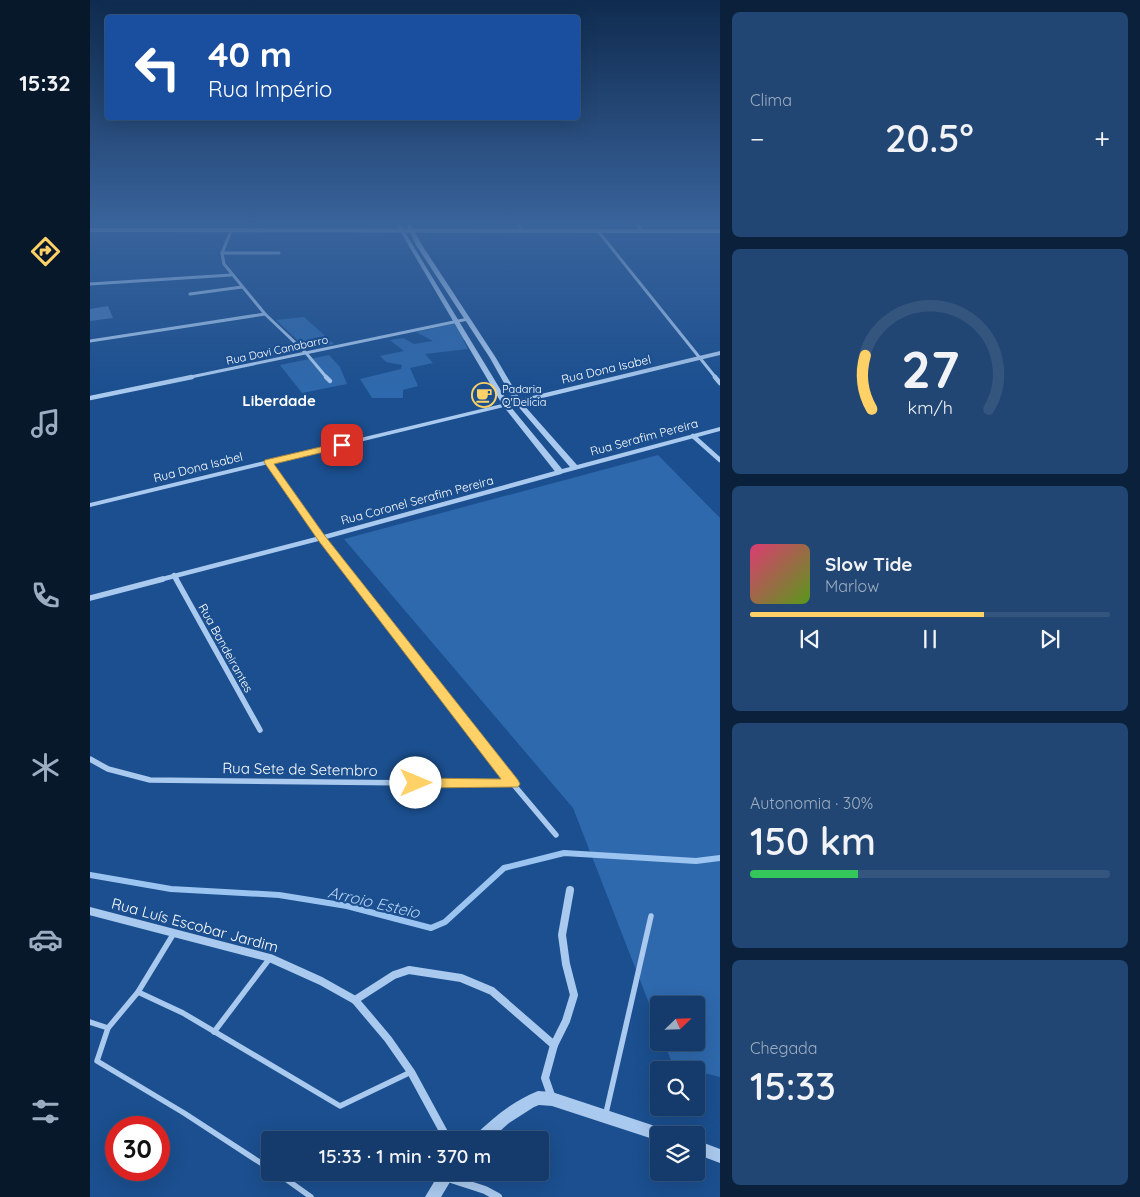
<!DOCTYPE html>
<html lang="pt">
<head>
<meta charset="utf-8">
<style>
  :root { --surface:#143b6b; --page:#214673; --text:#f1f3f6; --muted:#9dadc1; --line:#33557e; --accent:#ffd166 }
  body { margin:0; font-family:Quicksand,sans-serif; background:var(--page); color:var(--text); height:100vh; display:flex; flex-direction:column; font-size:19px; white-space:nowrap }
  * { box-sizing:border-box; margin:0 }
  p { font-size:16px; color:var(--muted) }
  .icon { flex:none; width:28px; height:28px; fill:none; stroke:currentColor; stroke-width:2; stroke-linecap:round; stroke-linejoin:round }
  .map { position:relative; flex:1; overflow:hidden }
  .details { display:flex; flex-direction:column; gap:12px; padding:12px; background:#0b203b; width:420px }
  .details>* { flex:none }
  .hud { position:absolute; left:15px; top:15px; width:475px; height:105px; border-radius:5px; box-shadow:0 5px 20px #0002,0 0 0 1px var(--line); background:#1a4fa0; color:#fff; overflow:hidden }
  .needle { width:32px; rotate:67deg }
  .controls { position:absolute; left:560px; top:996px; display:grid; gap:10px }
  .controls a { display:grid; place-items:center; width:55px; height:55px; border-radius:5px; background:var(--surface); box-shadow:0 5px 20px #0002,0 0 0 1px var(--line); font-size:25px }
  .speed { position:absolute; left:15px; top:1116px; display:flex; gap:10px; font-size:25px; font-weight:700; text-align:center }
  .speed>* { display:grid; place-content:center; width:65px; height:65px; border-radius:50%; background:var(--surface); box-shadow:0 5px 20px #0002,0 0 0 1px var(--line); line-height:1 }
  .speed .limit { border:8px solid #d22; background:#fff; color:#111 }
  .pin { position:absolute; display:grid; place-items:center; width:42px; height:42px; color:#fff; margin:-21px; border-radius:10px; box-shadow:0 2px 8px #0006 }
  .me { position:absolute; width:55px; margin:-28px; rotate:90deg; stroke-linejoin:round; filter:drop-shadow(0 0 4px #0008) }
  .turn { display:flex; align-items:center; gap:18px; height:105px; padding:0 20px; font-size:22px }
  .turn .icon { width:65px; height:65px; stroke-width:2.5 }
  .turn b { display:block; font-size:35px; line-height:42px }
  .big { font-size:38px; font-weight:600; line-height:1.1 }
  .details .widget { flex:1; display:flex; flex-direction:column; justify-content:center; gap:8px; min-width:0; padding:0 18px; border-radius:8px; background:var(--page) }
  .details .dial { align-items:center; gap:0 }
  .dial svg { height:130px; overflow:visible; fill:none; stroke:var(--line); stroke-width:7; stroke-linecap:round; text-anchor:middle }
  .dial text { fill:var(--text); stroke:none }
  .song { display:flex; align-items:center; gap:15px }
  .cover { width:60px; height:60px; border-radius:8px; background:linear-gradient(135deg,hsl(340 70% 55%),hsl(90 70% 35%)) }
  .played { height:5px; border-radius:2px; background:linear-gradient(90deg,var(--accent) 65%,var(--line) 65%) }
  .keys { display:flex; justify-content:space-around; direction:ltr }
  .heat { display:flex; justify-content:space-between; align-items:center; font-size:28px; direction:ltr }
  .charge { height:8px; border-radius:4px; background:linear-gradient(90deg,#34c759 30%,var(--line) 0) }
  .trip { position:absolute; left:171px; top:1131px; width:288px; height:50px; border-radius:5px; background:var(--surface); box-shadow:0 5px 20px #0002,0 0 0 1px var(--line); font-weight:600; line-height:50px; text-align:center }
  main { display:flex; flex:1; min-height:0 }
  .tabs { display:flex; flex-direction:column; width:90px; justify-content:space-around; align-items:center; background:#08182b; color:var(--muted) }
  .tabs .icon { width:35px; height:35px }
  .tabs .on { color:var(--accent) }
  .tabs b { font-size:22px; color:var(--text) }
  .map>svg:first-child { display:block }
  .green { fill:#2e69ad }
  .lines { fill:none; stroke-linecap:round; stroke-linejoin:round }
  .stream { stroke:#9cc4f0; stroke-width:6 }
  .building { fill:#4478b7 }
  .service { stroke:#a9c9ee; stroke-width:5.5 }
  .minor-far3 { stroke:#a9c9ee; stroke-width:3 }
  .minor-far2 { stroke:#a9c9ee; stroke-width:4.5 }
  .minor-far1 { stroke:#a9c9ee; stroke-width:5.5 }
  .minor { stroke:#a9c9ee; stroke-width:8 }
  .tertiary { fill:#a9c9ee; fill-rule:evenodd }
  .secondary { fill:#d6e6fa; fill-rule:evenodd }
  .route { fill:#ffd166; stroke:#a68842 }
  .labels { text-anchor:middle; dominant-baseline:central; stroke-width:4.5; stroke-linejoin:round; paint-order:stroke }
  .far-street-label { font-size:11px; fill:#fff; stroke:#1b4f8f }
  .far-poi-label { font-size:11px; fill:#fff; stroke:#1b4f8f; text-anchor:start }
  .street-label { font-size:12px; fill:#fff; stroke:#1b4f8f }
  .far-district-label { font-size:15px; font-weight:bold; fill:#fff; stroke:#1b4f8f }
  .near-street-label { font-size:15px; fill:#fff; stroke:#1b4f8f }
  .near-water-label { font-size:16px; font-style:italic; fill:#b5d3f5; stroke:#1b4f8f }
</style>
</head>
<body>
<main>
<nav class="tabs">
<b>15:32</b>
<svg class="icon on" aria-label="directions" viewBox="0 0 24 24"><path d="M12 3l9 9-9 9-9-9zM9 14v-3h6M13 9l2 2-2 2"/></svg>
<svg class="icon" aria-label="music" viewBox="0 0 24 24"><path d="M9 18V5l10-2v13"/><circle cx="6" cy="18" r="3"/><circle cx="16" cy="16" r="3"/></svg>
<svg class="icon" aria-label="phone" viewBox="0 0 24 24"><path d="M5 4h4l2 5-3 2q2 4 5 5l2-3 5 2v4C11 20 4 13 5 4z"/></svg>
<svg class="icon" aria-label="climate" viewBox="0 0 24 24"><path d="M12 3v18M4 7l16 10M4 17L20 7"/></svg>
<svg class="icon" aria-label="car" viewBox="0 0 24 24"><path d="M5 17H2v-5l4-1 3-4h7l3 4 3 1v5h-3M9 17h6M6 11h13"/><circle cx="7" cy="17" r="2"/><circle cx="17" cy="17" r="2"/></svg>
<svg class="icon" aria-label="filters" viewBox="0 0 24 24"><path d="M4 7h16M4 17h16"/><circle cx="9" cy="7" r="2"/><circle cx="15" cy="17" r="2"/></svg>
</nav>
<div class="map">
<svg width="630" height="1197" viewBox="0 0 630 1197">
  <rect width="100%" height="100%" fill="#1b4f8f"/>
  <g class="green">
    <polygon points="214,317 244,344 217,349 186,320"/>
    <polygon points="367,323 377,340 373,340 378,349 335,354 343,363 320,368 328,386 313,390 313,398 282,398 270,379 311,369 312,365 296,362 290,356 314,351 300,340 313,338 324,344 343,341 326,332"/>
    <polygon points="239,355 250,367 257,384 212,393 190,365"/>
    <polygon points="568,455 630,518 630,1077 583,1065 574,1043 606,1042 606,1005 569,1005 569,1029 483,808 254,539"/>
  </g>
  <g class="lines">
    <polyline class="stream" points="0,875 81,889 189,895 257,906 341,928 355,922 414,868 474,853 606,861 630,858"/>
  </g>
  <polygon class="building" points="18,306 23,318 0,321 0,309"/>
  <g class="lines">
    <g class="service">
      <polyline points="84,933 48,992 18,1028 7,1061 94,1113 180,1169"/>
      <polyline points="48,992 93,1013 250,1106 321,1072"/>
      <polyline points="0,1022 18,1028"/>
      <polyline points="124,1032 180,958"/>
      <polyline points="516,1113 561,916"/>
      <polyline points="186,1172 221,1197"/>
    </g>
    <g class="minor-far3">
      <polyline points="428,224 433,230"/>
      <polyline points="547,224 553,231"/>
      <polyline points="141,231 132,253 134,264 175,314 216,353 237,378"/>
      <polyline points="508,231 626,378"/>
      <polyline points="132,253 189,253"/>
      <polyline points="0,284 141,275"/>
      <polyline points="100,294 152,287"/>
      <polyline points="0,341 175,314"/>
      <polyline points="96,378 378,319"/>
    </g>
    <g class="minor-far2">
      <polyline points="236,377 240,381"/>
      <polyline points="625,377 630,383"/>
      <polyline points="0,398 102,377"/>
      <polyline points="603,436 630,460"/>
      <polyline points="178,462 231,538 264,580"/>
      <polyline points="84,575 87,580"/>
      <polyline points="69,580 231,538 470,472"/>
    </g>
    <g class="minor-far1">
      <polyline points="86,579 170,730"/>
      <polyline points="263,579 423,784 466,835"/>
      <polyline points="0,598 73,579"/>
      <polyline points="0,759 18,769 60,780 423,784"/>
    </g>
    <g class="minor">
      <polyline points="0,911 180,958 231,981 265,1000 298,1039 321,1072 358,1140"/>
      <polyline points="265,1000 304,975 319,970 371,978 402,991 464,1045"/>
      <polyline points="462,1098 455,1078 464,1045 476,1021 484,995 476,964 472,935 480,890"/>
      <polyline points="355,1177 395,1190 408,1197"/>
    </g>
    <g class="tertiary">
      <path d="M306 224H310L418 402 424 401 400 358 326 245 316 224H320L332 245 406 358 430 399 630 351V355L432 403 487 465 630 427V431L470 474H467L414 407 0 507V503L412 404ZM426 404 480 467 472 469 420 406Z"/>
      <path d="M448 1091 462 1092 571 1128 576 1130 578 1135H569V1141L462 1106 449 1105 444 1107 419 1123 400 1140H383L385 1135C404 1117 423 1101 448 1091Z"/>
      <polygon points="606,1140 630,1149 630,1163 606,1154"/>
      <polygon points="350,1172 366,1172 351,1197 335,1197"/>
    </g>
    <polygon class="secondary" points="0,228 630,229 630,233 0,232"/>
  </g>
  <linearGradient id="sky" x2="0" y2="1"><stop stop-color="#0f2b4f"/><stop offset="0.57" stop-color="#39639b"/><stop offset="1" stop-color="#39639b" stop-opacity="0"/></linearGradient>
  <rect width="630" height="391" fill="url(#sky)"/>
  <polygon class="route" points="252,442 255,443 255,447 184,464 235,536 428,780 430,784 428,787 326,788 321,786 319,783 321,779 326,778 411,779 228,540 174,462 175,460"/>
  <defs>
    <symbol id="cafe-ring" viewBox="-11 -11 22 22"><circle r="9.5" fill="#1b4f8f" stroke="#ffd166" stroke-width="1.5"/><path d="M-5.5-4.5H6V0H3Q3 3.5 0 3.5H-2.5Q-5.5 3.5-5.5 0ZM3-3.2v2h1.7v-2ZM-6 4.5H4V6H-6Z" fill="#ffd166"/></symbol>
  </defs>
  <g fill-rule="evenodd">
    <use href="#cafe-ring" x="380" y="381" width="28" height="28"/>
  </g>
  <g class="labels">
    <g class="far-street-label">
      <text transform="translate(187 350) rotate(-12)">Rua Davi Canabarro</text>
    </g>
    <g class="far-poi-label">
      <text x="412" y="389">Padaria<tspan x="412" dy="13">Q'Delicia</tspan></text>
    </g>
    <g class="street-label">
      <text transform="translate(516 369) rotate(-13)">Rua Dona Isabel</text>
      <text transform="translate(554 437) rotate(-15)">Rua Serafim Pereira</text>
      <text transform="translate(108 467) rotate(-14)">Rua Dona Isabel</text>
      <text transform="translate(327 500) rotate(-15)">Rua Coronel Serafim Pereira</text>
      <text transform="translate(136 648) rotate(61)">Rua Bandeirantes</text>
    </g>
    <g class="far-district-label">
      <text x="189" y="400">Liberdade</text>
    </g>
    <g class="near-street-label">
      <text transform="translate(210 769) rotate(1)">Rua Sete de Setembro</text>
      <text transform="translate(105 925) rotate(15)">Rua Luís Escobar Jardim</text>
    </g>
    <g class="near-water-label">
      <text transform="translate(284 902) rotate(13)">Arroio Esteio</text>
    </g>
  </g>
</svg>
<div class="controls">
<a><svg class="needle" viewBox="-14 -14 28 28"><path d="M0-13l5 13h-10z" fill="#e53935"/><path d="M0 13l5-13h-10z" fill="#9dadc1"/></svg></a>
<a><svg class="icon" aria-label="search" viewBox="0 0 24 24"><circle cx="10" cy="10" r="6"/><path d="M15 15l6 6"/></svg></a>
<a><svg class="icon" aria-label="layers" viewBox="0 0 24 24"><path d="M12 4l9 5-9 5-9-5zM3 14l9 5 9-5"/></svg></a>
</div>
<div class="speed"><div class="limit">30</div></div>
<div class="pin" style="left:252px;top:445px;background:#d93025"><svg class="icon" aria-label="arrive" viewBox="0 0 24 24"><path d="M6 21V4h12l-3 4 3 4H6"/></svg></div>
<svg class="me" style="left:326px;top:783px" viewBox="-20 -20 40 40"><circle r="19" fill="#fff"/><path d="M0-13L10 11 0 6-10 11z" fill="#ffd166"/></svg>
<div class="trip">15:33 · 1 min · 370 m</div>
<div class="hud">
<div class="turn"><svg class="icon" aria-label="left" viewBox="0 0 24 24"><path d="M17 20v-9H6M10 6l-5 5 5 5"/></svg><div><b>40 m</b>Rua Império</div></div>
</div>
</div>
<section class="details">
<div class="widget"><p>Clima</p>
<div class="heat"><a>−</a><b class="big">20.5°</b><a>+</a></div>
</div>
<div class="widget dial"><svg viewBox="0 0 100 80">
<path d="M14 69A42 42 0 1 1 86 69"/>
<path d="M14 69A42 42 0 0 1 10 36" stroke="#ffd166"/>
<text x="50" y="56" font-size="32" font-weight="700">27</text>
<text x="50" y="72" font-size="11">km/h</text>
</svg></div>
<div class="widget">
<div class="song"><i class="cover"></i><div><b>Slow Tide</b><p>Marlow</p></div></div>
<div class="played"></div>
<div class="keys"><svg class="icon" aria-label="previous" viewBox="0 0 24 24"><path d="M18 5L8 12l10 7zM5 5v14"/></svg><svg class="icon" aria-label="pause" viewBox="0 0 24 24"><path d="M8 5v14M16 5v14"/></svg><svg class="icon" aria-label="next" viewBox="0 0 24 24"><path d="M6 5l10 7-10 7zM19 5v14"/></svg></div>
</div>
<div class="widget"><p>Autonomia · 30%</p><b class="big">150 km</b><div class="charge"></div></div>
<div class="widget"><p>Chegada</p><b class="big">15:33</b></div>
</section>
</main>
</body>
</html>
